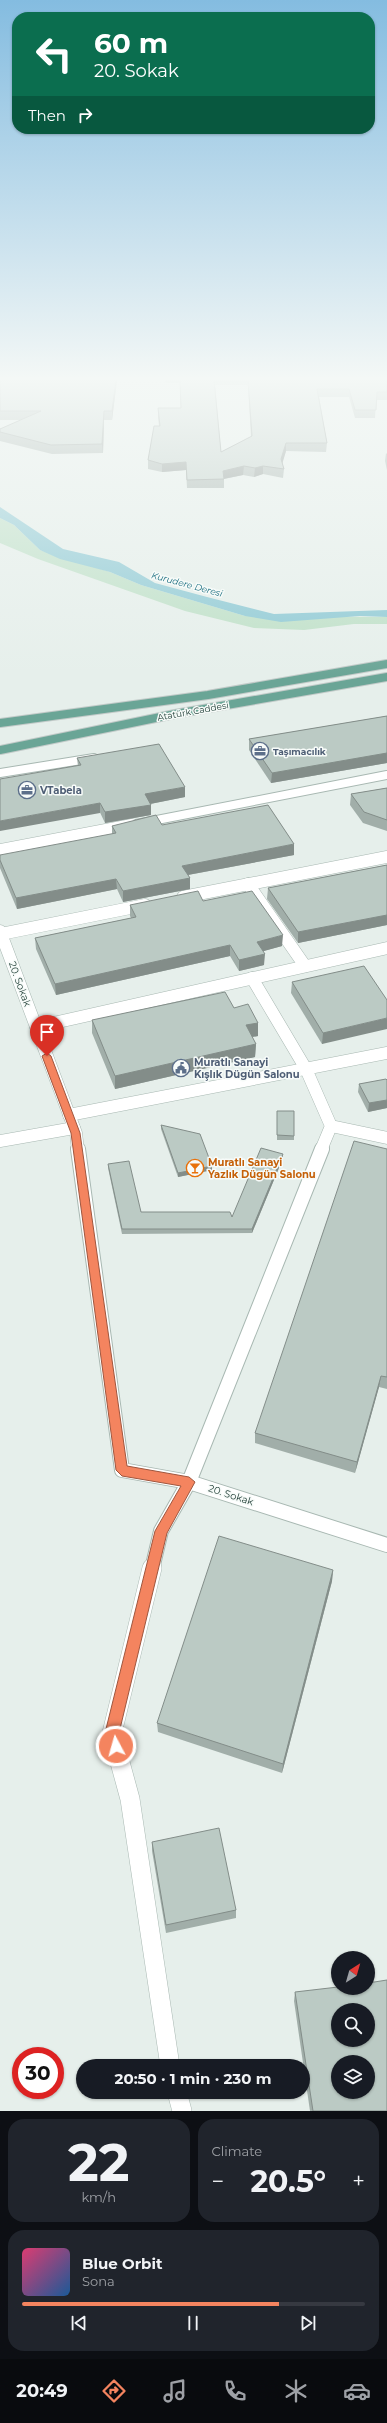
<!DOCTYPE html>
<html lang="en">
<head>
<meta charset="utf-8">
<style>
  :root { --surface:#171b24; --page:#20242c; --text:#f1f3f6; --muted:#9ea1a6; --line:#363941; --accent:#f4845f }
  body { margin:0; font-family:Montserrat,sans-serif; background:var(--page); color:var(--text); height:100vh; display:flex; flex-direction:column; font-size:15px; white-space:nowrap }
  * { box-sizing:border-box; margin:0 }
  p { font-size:13px; color:var(--muted) }
  .icon { flex:none; width:22px; height:22px; fill:none; stroke:currentColor; stroke-width:2; stroke-linecap:round; stroke-linejoin:round }
  .map { position:relative; height:2111px; overflow:hidden }
  .sheet { display:flex; flex-direction:column; gap:8px; padding:8px; background:#0d0f14; flex:1 }
  .sheet>* { flex:none }
  .hud { position:absolute; left:12px; top:12px; width:363px; height:122px; border-radius:16px; box-shadow:0 1px 3px #0004; background:#0b6e4f; color:#fff; overflow:hidden }
  .needle { width:26px; rotate:37deg }
  .controls { position:absolute; left:331px; top:1951px; display:grid; gap:8px }
  .controls a { display:grid; place-items:center; width:44px; height:44px; border-radius:50%; background:var(--surface); box-shadow:0 1px 3px #0004; font-size:20px }
  .speed { position:absolute; left:12px; top:2047px; display:flex; gap:8px; font-size:20px; font-weight:700; text-align:center }
  .speed>* { display:grid; place-content:center; width:52px; height:52px; border-radius:50%; background:var(--surface); box-shadow:0 1px 3px #0004; line-height:1 }
  .speed .limit { border:6px solid #d22; background:#fff; color:#111 }
  .pin { position:absolute; display:grid; place-items:center; width:34px; height:34px; color:#fff; margin:-41px -17px; border-radius:50% 50% 50% 0; rotate:-45deg; box-shadow:0 0 4px #0007 }
  .pin .icon { rotate:45deg }
  .me { position:absolute; width:44px; margin:-22px; rotate:354deg; stroke-linejoin:round; filter:drop-shadow(0 0 3px #0008) }
  .turn { display:flex; align-items:center; gap:14px; height:84px; padding:0 16px; font-size:18px }
  .turn .icon { width:52px; height:52px; stroke-width:2.5 }
  .turn b { display:block; font-size:28px; line-height:34px }
  .then { display:flex; align-items:center; height:38px; padding:0 16px; background:#0003; gap:8px; font-size:15px }
  .big { font-size:30px; font-weight:700; line-height:1.1 }
  .sheet .tile { flex:1; display:flex; flex-direction:column; justify-content:center; gap:6px; min-width:0; padding:0 14px; border-radius:16px; background:var(--page) }
  .sheet .dial { align-items:center; gap:0 }
  .dial b { font-size:52px; line-height:1 }
  .song { display:flex; align-items:center; gap:12px }
  .cover { width:48px; height:48px; border-radius:6px; background:linear-gradient(135deg,hsl(340 70% 55%),hsl(210 70% 35%)) }
  .played { height:4px; border-radius:2px; background:linear-gradient(90deg,var(--accent) 75%,var(--line) 75%) }
  .keys { display:flex; justify-content:space-around; direction:ltr }
  .heat { display:flex; justify-content:space-between; align-items:center; font-size:22px; direction:ltr }
  .sheet .tiles { flex:1; display:grid; gap:8px; grid-template-columns:1fr 1fr }
  .tile:last-child { grid-column:span 2 }
  .trip { position:absolute; left:76px; top:2059px; width:234px; height:40px; border-radius:20px; background:var(--surface); box-shadow:0 1px 3px #0004; font-weight:700; line-height:40px; text-align:center }
  .tab-bar { display:flex; height:64px; justify-content:space-around; align-items:center; background:#090b0e; color:var(--muted) }
  .tab-bar .icon { width:28px; height:28px }
  .tab-bar .selected { color:var(--accent) }
  .tab-bar b { font-size:18px; color:var(--text) }
  .map>svg:first-child { display:block }
  .green { fill:#bfe0c8 }
  .water { fill:#8ec9d4 }
  .lines { fill:none; stroke-linecap:round; stroke-linejoin:round }
  .minor-far3-casing { stroke:#a8b8b2; stroke-width:10 }
  .minor-far2-casing { stroke:#a8b8b2; stroke-width:13 }
  .minor-far1-casing { stroke:#a8b8b2; stroke-width:16 }
  .minor-casing { stroke:#a8b8b2; stroke-width:20 }
  .major-casing { stroke:#c2cac8; stroke-width:10 }
  .minor-far3 { stroke:#fff; stroke-width:8 }
  .minor-far2 { stroke:#fff; stroke-width:12 }
  .minor-far1 { stroke:#fff; stroke-width:14 }
  .minor { stroke:#fff; stroke-width:19 }
  .major { stroke:#6aa596; stroke-width:8 }
  .wall { fill:#a1aea9; fill-rule:evenodd }
  .shaded-wall { fill:#838d89 }
  .building { fill:#bbcac4; stroke:#838d89; fill-rule:evenodd }
  .route { fill:#f4845f; stroke:#9f563e }
  .labels { text-anchor:middle; dominant-baseline:central; stroke-width:3; stroke-linejoin:round; paint-order:stroke }
  .far-water-label { font-size:9px; font-style:italic; fill:#1c6f80; stroke:#f7fbf9 }
  .far-street-label { font-size:9px; fill:#24423a; stroke:#f7fbf9 }
  .far-service-label { font-size:9px; font-weight:bold; fill:#4e5e75; stroke:#f7fbf9; text-anchor:start }
  .service-label { font-size:10px; font-weight:bold; fill:#4e5e75; stroke:#f7fbf9; text-anchor:start }
  .street-label { font-size:10px; fill:#24423a; stroke:#f7fbf9 }
  .food-label { font-size:10px; font-weight:bold; fill:#c56008; stroke:#f7fbf9; text-anchor:start }
</style>
</head>
<body>
<div class="map">
<svg width="387" height="2111" viewBox="0 0 387 2111">
  <rect width="100%" height="100%" fill="#e6efeb"/>
  <polygon class="green" points="0,518 14,525 40,550 110,572 141,585 245,616 387,617 387,624 354,624 304,630 254,628 185,611 38,559 0,543"/>
  <polygon class="water" points="0,507 63,549 119,562 155,583 207,597 274,614 387,610 387,617 360,616 281,622 245,616 141,585 110,572 60,559 40,550 14,525 0,518"/>
  <g class="lines">
    <defs>
      <g id="minor-far3">
        <polyline points="0,773 94,758"/>
        <polyline points="126,826 387,775"/>
      </g>
      <g id="minor-far2">
        <polyline points="0,850 132,825"/>
        <polyline points="248,884 305,966"/>
        <polyline points="183,897 387,857"/>
        <polyline points="0,931 76,1133 78,1150"/>
        <polyline points="1,934 145,905"/>
        <polyline points="252,978 306,1069 331,1126 321,1150"/>
        <polyline points="36,1027 387,948"/>
        <polyline points="69,1115 387,1053"/>
        <polyline points="331,1126 387,1138"/>
        <polyline points="0,1141 74,1128"/>
      </g>
      <g id="minor-far1">
        <polyline points="78,1149 122,1470 189,1482 387,1545"/>
        <polyline points="152,1569 161,1531 189,1482 322,1149"/>
      </g>
      <g id="minor">
        <polyline points="152,1568 112,1733 130,1799 170,2066"/>
        <polyline points="177,2092 182,2111"/>
      </g>
      <g id="major">
        <polyline points="0,723 208,695 387,664"/>
        <polyline points="0,750 175,714 387,677"/>
      </g>
    </defs>
    <use href="#minor-far3" class="minor-far3-casing"/>
    <use href="#minor-far2" class="minor-far2-casing"/>
    <use href="#minor-far1" class="minor-far1-casing"/>
    <use href="#minor" class="minor-casing"/>
    <use href="#major" class="major-casing"/>
    <use href="#minor-far3" class="minor-far3"/>
    <use href="#minor-far2" class="minor-far2"/>
    <use href="#minor-far1" class="minor-far1"/>
    <use href="#minor" class="minor"/>
    <use href="#major" class="major"/>
  </g>
  <g class="wall">
    <polygon points="0,380 117,380 112,420 104,420 103,453 52,454 0,441 0,429 22,420 0,420"/>
    <path d="M165 380H387V400H376L375 418H355L349 397H319L327 443 326 452 286 451 282 463 284 469 283 478 263 474 254 477 243 475 224 479V488H187L186 470 162 472 148 469V460L159 426 158 417V408H181L180 383H166ZM215 385H248L251 437 221 452Z"/>
    <polygon points="386,453 387,454 387,470 385,461"/>
    <polygon points="387,716 387,763 271,783 249,750 249,739"/>
    <polygon points="77,758 185,797 150,804 151,815 105,823 78,766"/>
    <polygon points="387,788 387,831 363,823 350,805 351,794"/>
    <polygon points="162,825 294,855 188,875 190,878 190,889 123,902 117,889 17,909 0,868 0,860 112,834 112,826"/>
    <polygon points="387,865 387,925 298,943 267,899 268,888"/>
    <polygon points="203,901 282,946 263,951 264,965 239,971 230,956 56,995 36,949 35,938 131,918 130,916 130,905"/>
    <polygon points="292,982 387,1000 322,1044 291,993"/>
    <polygon points="234,1008 258,1023 258,1036 252,1037 256,1044 255,1057 115,1089 92,1033 92,1020"/>
    <polygon points="387,1080 387,1108 368,1112 358,1092 359,1084"/>
    <polygon points="277,1111 294,1136 294,1140 277,1140"/>
    <polygon points="161,1125 212,1170 178,1177 161,1129"/>
    <polygon points="387,1149 387,1389 379,1387 355,1473 255,1443 255,1433"/>
    <polygon points="283,1158 252,1233 122,1234 108,1168 108,1164 141,1212 232,1217"/>
    <polygon points="333,1570 332,1581 282,1773 158,1732 157,1723"/>
    <polygon points="152,1842 236,1910 236,1918 166,1933 152,1851"/>
    <polygon points="295,1992 387,2111 310,2111 294,2001"/>
  </g>
  <g class="shaded-wall">
    <polygon points="116,380 117,380 112,420 112,411"/>
    <polygon points="104,411 104,420 103,453 102,444"/>
    <polygon points="286,443 286,451 281,468 281,459"/>
    <polygon points="186,462 186,470 162,472 162,464"/>
    <polygon points="244,466 243,475 223,479 223,471"/>
    <polygon points="263,466 263,474 254,477 255,468"/>
    <polygon points="387,753 387,763 271,783 272,773"/>
    <polygon points="185,787 185,797 145,805 145,794"/>
    <polygon points="100,803 100,813 0,831 0,821"/>
    <polygon points="151,805 151,815 105,823 105,812"/>
    <polygon points="294,844 294,855 182,876 182,866"/>
    <polygon points="190,878 190,889 123,902 123,891"/>
    <polygon points="116,879 117,889 17,909 16,898"/>
    <polygon points="387,915 387,925 298,943 298,932"/>
    <polygon points="283,935 282,946 257,953 257,942"/>
    <polygon points="230,945 230,956 56,995 55,984"/>
    <polygon points="265,954 264,965 239,971 239,960"/>
    <polygon points="387,1018 387,1029 322,1044 323,1033"/>
    <polygon points="258,1023 258,1036 246,1038 246,1025"/>
    <polygon points="256,1044 255,1057 115,1089 115,1076"/>
    <polygon points="387,1100 387,1108 368,1112 369,1103"/>
    <polygon points="283,1154 283,1158 252,1233 252,1229"/>
    <polygon points="212,1166 212,1170 178,1177 178,1173"/>
    <polygon points="381,1376 379,1387 355,1473 357,1462"/>
    <polygon points="333,1570 332,1581 282,1773 283,1764"/>
  </g>
  <g class="building">
    <polygon points="0,380 116,380 112,411 104,411 102,444 51,445 0,432 0,429 41,411 0,411"/>
    <polygon points="180,380 214,380 221,452 252,436 248,380 387,380 387,392 377,392 376,410 355,410 349,389 317,389 327,443 286,443 281,459 284,469 263,466 255,468 244,466 223,471 224,479 187,480 186,462 162,464 148,460 154,426 160,426 158,408 181,408"/>
    <polygon points="387,716 387,753 272,773 249,739"/>
    <polygon points="159,744 185,787 145,794 151,805 105,812 100,803 0,821 0,779 81,765 77,758"/>
    <polygon points="387,788 387,820 364,812 351,794"/>
    <polygon points="268,805 294,844 182,866 190,878 123,891 116,879 16,898 0,860 0,855 116,833 112,826 156,815 162,825"/>
    <polygon points="387,865 387,915 298,932 268,888"/>
    <polygon points="198,891 203,901 252,891 283,935 257,942 265,954 239,960 230,945 55,984 35,938 136,917 130,905"/>
    <polygon points="364,966 387,1000 387,1018 323,1033 292,982"/>
    <polygon points="225,992 234,1008 248,1004 258,1023 246,1025 256,1044 115,1076 92,1020"/>
    <polygon points="386,1079 387,1080 387,1100 369,1103 359,1084"/>
    <polygon points="277,1111 294,1111 294,1136 277,1135"/>
    <polygon points="161,1125 200,1134 212,1166 178,1173"/>
    <polygon points="354,1141 387,1149 387,1377 381,1376 357,1462 255,1433"/>
    <polygon points="261,1148 283,1154 252,1229 122,1229 108,1164 129,1161 141,1212 230,1212 232,1217"/>
    <polygon points="219,1536 333,1570 283,1764 157,1723"/>
    <polygon points="219,1828 236,1910 166,1925 152,1842"/>
    <path d="M387 1980V2111H313L295 1992 338 1987V1988H368V1983ZM338 2010H368V2040H338ZM338 2062H368V2092H338Z"/>
  </g>
  <linearGradient id="sky" x2="0" y2="1"><stop stop-color="#84bce0"/><stop offset="0.56" stop-color="#f4f8f6"/><stop offset="1" stop-color="#f4f8f6" stop-opacity="0"/></linearGradient>
  <rect width="387" height="676" fill="url(#sky)"/>
  <polygon class="route" points="47,1053 51,1056 80,1133 127,1466 189,1477 195,1482 167,1533 119,1733 123,1746 121,1751 116,1753 111,1751 105,1733 155,1531 181,1486 122,1476 116,1470 71,1133 42,1056"/>
  <defs>
    <symbol id="office-ring" viewBox="-11 -11 22 22"><circle r="9.5" fill="#f7fbf9" stroke="#5c6f8a" stroke-width="1.5"/><path d="M-6-3h4V-5.5h4V-3h4V5H-6ZM-1-4.5V-3h2v-1.5ZM-6 0V1H6V0Z" fill="#5c6f8a"/></symbol>
    <symbol id="civic-ring" viewBox="-11 -11 22 22"><circle r="9.5" fill="#f7fbf9" stroke="#5c6f8a" stroke-width="1.5"/><path d="M-.6-6.5H3V-4.5H.6V-3L4-1V1h2V6H-6V1h2V-1L-.6-3ZM-1.2 2.5V6h2.4V2.5Z" fill="#5c6f8a"/></symbol>
    <symbol id="bar-ring" viewBox="-11 -11 22 22"><circle r="9.5" fill="#f7fbf9" stroke="#e8710a" stroke-width="1.5"/><path d="M-6-5H6L.8 .8V4.5H3.5V6h-7V4.5H-.8V.8Z" fill="#e8710a"/></symbol>
  </defs>
  <g fill-rule="evenodd">
    <use href="#office-ring" x="250" y="741" width="20" height="20"/>
    <use href="#office-ring" x="17" y="780" width="20" height="20"/>
    <use href="#civic-ring" x="171" y="1058" width="20" height="20"/>
    <use href="#bar-ring" x="185" y="1158" width="20" height="20"/>
  </g>
  <g class="labels">
    <g class="far-water-label">
      <text transform="translate(187 584) rotate(15)">Kurudere Deresi</text>
    </g>
    <g class="far-street-label">
      <text transform="translate(193 711) rotate(-10)">Atatürk Caddesi</text>
    </g>
    <g class="far-service-label">
      <text x="273" y="751">Taşımacılık</text>
    </g>
    <g class="service-label">
      <text x="40" y="790">VTabela</text>
      <text x="194" y="1062">Muratlı Sanayi<tspan x="194" dy="12">Kışlık Dügün Salonu</tspan></text>
    </g>
    <g class="street-label">
      <text transform="translate(20 984) rotate(70)">20. Sokak</text>
      <text transform="translate(231 1495) rotate(18)">20. Sokak</text>
    </g>
    <g class="food-label">
      <text x="208" y="1162">Muratlı Sanayi<tspan x="208" dy="12">Yazlık Dügün Salonu</tspan></text>
    </g>
  </g>
</svg>
<div class="controls">
<a><svg class="needle" viewBox="-14 -14 28 28"><path d="M0-13l5 13h-10z" fill="#e53935"/><path d="M0 13l5-13h-10z" fill="#9ea1a6"/></svg></a>
<a><svg class="icon" aria-label="search" viewBox="0 0 24 24"><circle cx="10" cy="10" r="6"/><path d="M15 15l6 6"/></svg></a>
<a><svg class="icon" aria-label="layers" viewBox="0 0 24 24"><path d="M12 4l9 5-9 5-9-5zM3 14l9 5 9-5"/></svg></a>
</div>
<div class="speed"><div class="limit">30</div></div>
<div class="pin" style="left:47px;top:1056px;background:#d93025"><svg class="icon" aria-label="arrive" viewBox="0 0 24 24"><path d="M6 21V4h12l-3 4 3 4H6"/></svg></div>
<svg class="me" style="left:116px;top:1746px" viewBox="-20 -20 40 40"><circle r="17" fill="#f4845f" stroke="#fff" stroke-width="3"/><path d="M0-11L8 9 0 5-8 9z" fill="#fff"/></svg>
<div class="trip">20:50 · 1 min · 230 m</div>
<div class="hud">
<div class="turn"><svg class="icon" aria-label="left" viewBox="0 0 24 24"><path d="M17 20v-9H6M10 6l-5 5 5 5"/></svg><div><b>60 m</b>20. Sokak</div></div>
<div class="then">Then<svg class="icon" aria-label="right" viewBox="0 0 24 24"><path d="M7 20v-9h11M14 6l5 5-5 5"/></svg></div>
</div>
</div>
<section class="sheet">
<div class="tiles">
<div class="tile dial"><b>22</b><p>km/h</p></div>
<div class="tile"><p>Climate</p>
<div class="heat"><a>−</a><b class="big">20.5°</b><a>+</a></div>
</div>
<div class="tile">
<div class="song"><i class="cover"></i><div><b>Blue Orbit</b><p>Sona</p></div></div>
<div class="played"></div>
<div class="keys"><svg class="icon" aria-label="previous" viewBox="0 0 24 24"><path d="M18 5L8 12l10 7zM5 5v14"/></svg><svg class="icon" aria-label="pause" viewBox="0 0 24 24"><path d="M8 5v14M16 5v14"/></svg><svg class="icon" aria-label="next" viewBox="0 0 24 24"><path d="M6 5l10 7-10 7zM19 5v14"/></svg></div>
</div>
</div>
</section>
<nav class="tab-bar">
<b>20:49</b>
<svg class="icon selected" aria-label="directions" viewBox="0 0 24 24"><path d="M12 3l9 9-9 9-9-9zM9 14v-3h6M13 9l2 2-2 2"/></svg>
<svg class="icon" aria-label="music" viewBox="0 0 24 24"><path d="M9 18V5l10-2v13"/><circle cx="6" cy="18" r="3"/><circle cx="16" cy="16" r="3"/></svg>
<svg class="icon" aria-label="phone" viewBox="0 0 24 24"><path d="M5 4h4l2 5-3 2q2 4 5 5l2-3 5 2v4C11 20 4 13 5 4z"/></svg>
<svg class="icon" aria-label="climate" viewBox="0 0 24 24"><path d="M12 3v18M4 7l16 10M4 17L20 7"/></svg>
<svg class="icon" aria-label="car" viewBox="0 0 24 24"><path d="M5 17H2v-5l4-1 3-4h7l3 4 3 1v5h-3M9 17h6M6 11h13"/><circle cx="7" cy="17" r="2"/><circle cx="17" cy="17" r="2"/></svg>
</nav>
</body>
</html>
